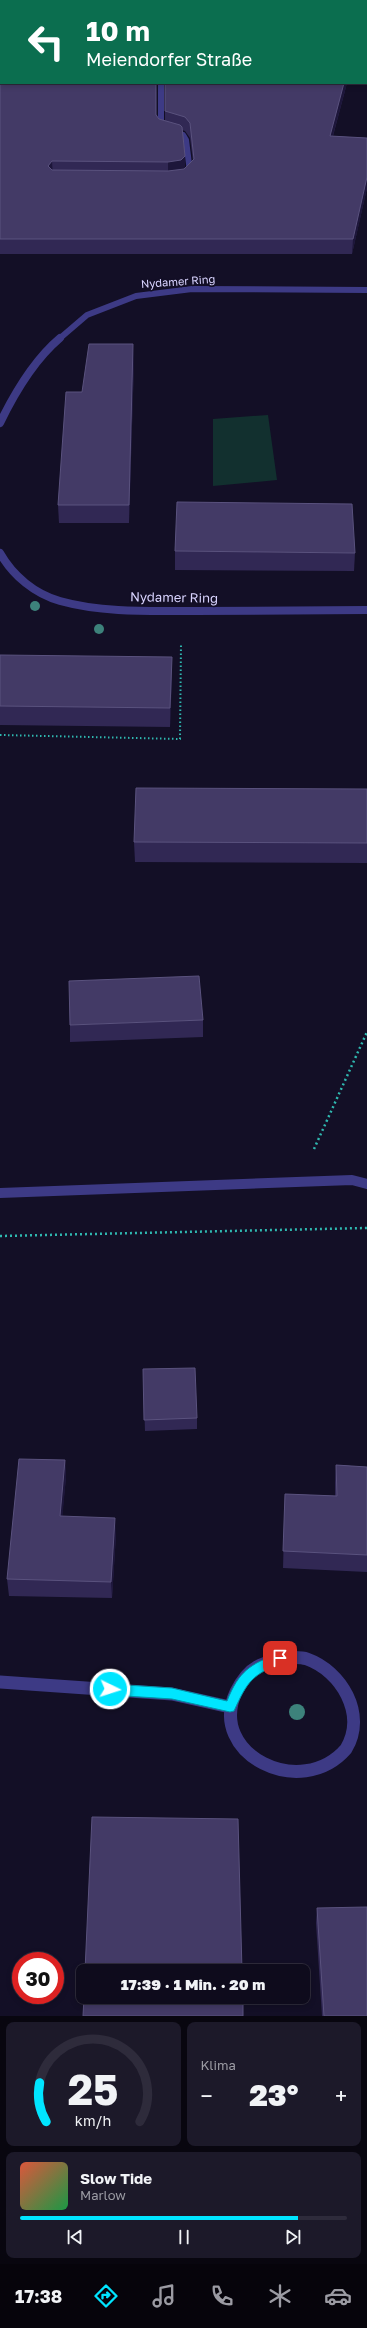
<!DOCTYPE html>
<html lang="de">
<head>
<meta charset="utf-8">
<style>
  :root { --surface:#0e0b1c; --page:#1c1929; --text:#f1f3f6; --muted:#9b9ba3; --line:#2e2b3b; --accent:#00e5ff }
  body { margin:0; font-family:"Golos Text",sans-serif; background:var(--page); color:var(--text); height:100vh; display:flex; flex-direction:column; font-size:15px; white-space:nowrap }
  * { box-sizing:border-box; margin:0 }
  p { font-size:13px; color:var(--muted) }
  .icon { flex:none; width:22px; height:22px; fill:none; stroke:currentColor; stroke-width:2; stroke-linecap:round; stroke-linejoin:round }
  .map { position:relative; height:2016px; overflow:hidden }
  .drawer { display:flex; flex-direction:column; gap:6px; padding:6px; background:#08060f; flex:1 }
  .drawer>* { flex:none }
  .guide { position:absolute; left:0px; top:0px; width:367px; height:84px; box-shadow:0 2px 6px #0003,0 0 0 1px var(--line); background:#0b6e4f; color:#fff; overflow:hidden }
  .speed { position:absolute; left:12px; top:1952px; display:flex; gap:8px; font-size:20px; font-weight:700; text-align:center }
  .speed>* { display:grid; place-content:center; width:52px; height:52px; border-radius:50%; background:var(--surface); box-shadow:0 2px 6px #0003,0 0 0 1px var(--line); line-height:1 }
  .speed .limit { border:6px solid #d22; background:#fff; color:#111 }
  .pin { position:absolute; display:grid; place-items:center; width:34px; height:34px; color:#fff; margin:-17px; border-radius:8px; box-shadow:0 2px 6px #0006 }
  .me { position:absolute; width:44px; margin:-22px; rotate:94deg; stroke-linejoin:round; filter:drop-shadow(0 0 3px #0008) }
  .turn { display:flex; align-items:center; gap:14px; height:84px; padding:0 20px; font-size:18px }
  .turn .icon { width:52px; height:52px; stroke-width:2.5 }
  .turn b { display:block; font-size:28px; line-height:34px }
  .big { font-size:30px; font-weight:800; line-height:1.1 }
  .drawer .card { flex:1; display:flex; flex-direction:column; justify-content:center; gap:6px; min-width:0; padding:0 14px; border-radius:8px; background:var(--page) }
  .drawer .dial { align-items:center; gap:0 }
  .dial svg { height:104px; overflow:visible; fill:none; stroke:var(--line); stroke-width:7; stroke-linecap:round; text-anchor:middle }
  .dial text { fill:var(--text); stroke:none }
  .song { display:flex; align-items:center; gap:12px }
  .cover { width:48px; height:48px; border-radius:6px; background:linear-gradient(135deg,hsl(10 70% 55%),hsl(140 70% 35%)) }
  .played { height:4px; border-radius:2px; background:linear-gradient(90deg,var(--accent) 85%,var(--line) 85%) }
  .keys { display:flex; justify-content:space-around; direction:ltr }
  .heat { display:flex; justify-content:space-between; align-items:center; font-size:22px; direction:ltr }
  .drawer .tiles { flex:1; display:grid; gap:6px; grid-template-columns:1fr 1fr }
  .card:last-child { grid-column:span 2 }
  .trip { position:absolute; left:76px; top:1964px; width:234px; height:40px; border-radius:8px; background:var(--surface); box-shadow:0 2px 6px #0003,0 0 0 1px var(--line); font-weight:800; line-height:40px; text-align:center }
  .tab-bar { display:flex; height:64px; justify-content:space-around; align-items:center; background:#06040b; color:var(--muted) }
  .tab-bar .icon { width:28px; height:28px }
  .tab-bar .selected { color:var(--accent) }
  .tab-bar b { font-size:18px; color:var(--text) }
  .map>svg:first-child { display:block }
  .green { fill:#12302f }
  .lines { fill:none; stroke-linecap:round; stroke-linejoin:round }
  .path-far1 { stroke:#2fb8b0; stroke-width:2; stroke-dasharray:1.5 2.5; stroke-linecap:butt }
  .path { stroke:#2fb8b0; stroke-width:2.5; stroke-dasharray:2 3; stroke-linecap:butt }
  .minor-far3 { stroke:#3d3a85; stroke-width:6 }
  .minor-far2 { stroke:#3d3a85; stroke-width:8 }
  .minor-far1 { stroke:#3d3a85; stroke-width:10 }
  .minor { stroke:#3d3a85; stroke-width:13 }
  .tree { fill:#3d827b }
  .wall { fill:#312854; fill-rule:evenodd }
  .shaded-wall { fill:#1d163a }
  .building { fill:#433a66; stroke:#5a527e }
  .route { fill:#00e5ff; stroke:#0095a6 }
  .labels { text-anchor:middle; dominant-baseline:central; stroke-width:3.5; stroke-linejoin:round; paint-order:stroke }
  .far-street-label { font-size:11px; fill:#d9d4ff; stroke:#130f26 }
  .street-label { font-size:13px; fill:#d9d4ff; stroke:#130f26 }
</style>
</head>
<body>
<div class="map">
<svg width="367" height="2016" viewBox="0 0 367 2016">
  <rect width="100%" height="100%" fill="#130f26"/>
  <polygon class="green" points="268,415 277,480 213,486 213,419"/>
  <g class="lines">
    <polyline class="path-far1" points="0,735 180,739 181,643"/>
    <g class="path">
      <polyline points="314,1149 367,1032"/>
      <polyline points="0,1236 367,1228"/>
    </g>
    <g class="minor-far3">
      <polyline points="181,0 187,1"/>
      <polyline points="366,39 367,42"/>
      <polyline points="161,83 161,129 183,135 186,140 190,172 187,176"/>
      <polyline points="59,339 87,315 136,296 192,289 367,290"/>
    </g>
    <g class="minor-far2">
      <path d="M0 423C15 392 34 360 60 338"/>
      <path d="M0 553C13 576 35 594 60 601 103 613 150 611 194 611 251 611 309 610 367 610"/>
    </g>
    <polyline class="minor-far1" points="0,1193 352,1180 367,1184"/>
    <g class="minor">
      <path d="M280 1658C289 1658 299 1656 307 1659 341 1671 367 1714 346 1749 301 1801 207 1754 236 1692 241 1682 248 1672 257 1667 264 1663 272 1661 280 1658Z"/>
      <polyline points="0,1682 172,1694 230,1707"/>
    </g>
  </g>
  <g class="tree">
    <circle cx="35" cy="606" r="5"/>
    <circle cx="99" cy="629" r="5"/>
    <circle cx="297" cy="1712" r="8"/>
  </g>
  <g class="wall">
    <path d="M0 0H155V1H1L157 115 159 119 165 121V83H347L333 136 367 138V188L352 254H0ZM182 130 185 131 190 138 193 161 185 168Z"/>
    <polygon points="134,362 129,523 59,523 58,505 82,392"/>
    <polygon points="175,551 355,553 354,571 175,570"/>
    <polygon points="0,655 172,676 170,727 0,725"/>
    <polygon points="367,789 367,863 135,862 134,842"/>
    <polygon points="203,1020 203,1037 70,1042 70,1025"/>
    <polygon points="143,1369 197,1418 197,1429 145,1431"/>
    <polygon points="65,1460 66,1477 62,1516 116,1534 112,1598 9,1596 7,1579"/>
    <polygon points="336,1465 367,1467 367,1572 283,1568 285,1494 335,1496 335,1482"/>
    <polygon points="317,1908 367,2016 322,2016 316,1923"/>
  </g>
  <g class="shaded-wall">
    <polygon points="344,83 347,83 329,150 330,136"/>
    <polygon points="185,156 185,170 168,176 168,162"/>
    <polygon points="52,161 53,176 48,166"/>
    <polygon points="367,177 367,188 352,254 353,239"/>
    <polygon points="133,344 134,362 129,523 129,505"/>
    <polygon points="172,657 172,676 170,727 170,708"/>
    <polygon points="65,1460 66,1477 61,1533 60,1516"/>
    <polygon points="115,1518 116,1534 112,1598 111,1582"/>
  </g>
  <g class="building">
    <polygon points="0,0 151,0 150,1 1,1 1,83 156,83 156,115 159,119 180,125 182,127 185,156 181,160 168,162 52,161 48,166 52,170 168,171 184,169 194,159 190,123 185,117 165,111 165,83 344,83 330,136 367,138 367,177 353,239 0,239"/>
    <polygon points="89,344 133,344 129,505 58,505 66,392 82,392"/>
    <polygon points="177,502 352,504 355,553 175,551"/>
    <polygon points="0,655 172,657 170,708 0,706"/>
    <polygon points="136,788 367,789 367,843 134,842"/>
    <polygon points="199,976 203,1020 70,1025 69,981"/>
    <polygon points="195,1368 197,1418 144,1420 143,1369"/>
    <polygon points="19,1459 65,1460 60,1516 115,1518 111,1582 7,1579"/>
    <polygon points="336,1465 367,1467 367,1555 283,1551 285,1494 337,1496"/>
    <polygon points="92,1817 238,1819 242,1971 85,1971"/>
    <polygon points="367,1907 367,2016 324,2016 317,1908"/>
    <polygon points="84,1997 243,1997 243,2016 83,2016"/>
  </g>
  <path class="route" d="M280 1653 284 1654 285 1658 284 1662C252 1675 248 1680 234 1711L230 1712 172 1699 110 1695 105 1693 104 1689 105 1686 110 1684 172 1688 227 1701C239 1671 250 1664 280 1653Z"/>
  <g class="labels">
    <g class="far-street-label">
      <text transform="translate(178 281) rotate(-4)">Nydamer Ring</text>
    </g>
    <g class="street-label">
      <text transform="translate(174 597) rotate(1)">Nydamer Ring</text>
    </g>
  </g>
</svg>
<div class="speed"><div class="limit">30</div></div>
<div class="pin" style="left:280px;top:1658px;background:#d93025"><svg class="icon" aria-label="arrive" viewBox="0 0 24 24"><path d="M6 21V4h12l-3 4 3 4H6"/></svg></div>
<svg class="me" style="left:110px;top:1689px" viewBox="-20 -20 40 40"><circle r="17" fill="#00e5ff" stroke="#fff" stroke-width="3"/><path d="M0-11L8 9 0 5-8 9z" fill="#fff"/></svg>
<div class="trip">17:39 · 1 Min. · 20 m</div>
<div class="guide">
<div class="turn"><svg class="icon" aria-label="left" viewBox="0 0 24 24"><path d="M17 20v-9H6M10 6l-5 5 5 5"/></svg><div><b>10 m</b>Meiendorfer Straße</div></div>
</div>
</div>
<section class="drawer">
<div class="tiles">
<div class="card dial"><svg viewBox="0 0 100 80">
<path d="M14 69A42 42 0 1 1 86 69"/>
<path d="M14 69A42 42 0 0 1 9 39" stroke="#00e5ff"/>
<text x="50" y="56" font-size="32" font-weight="700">25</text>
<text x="50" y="72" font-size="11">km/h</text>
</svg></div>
<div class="card"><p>Klima</p>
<div class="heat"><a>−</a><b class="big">23°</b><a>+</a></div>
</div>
<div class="card">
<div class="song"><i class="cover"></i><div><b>Slow Tide</b><p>Marlow</p></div></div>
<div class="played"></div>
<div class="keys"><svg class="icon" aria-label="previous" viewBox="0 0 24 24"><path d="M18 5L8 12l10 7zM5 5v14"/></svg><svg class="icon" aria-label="pause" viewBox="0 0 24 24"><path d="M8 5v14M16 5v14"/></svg><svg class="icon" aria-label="next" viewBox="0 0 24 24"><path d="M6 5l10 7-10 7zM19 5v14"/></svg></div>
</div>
</div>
</section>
<nav class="tab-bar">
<b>17:38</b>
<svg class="icon selected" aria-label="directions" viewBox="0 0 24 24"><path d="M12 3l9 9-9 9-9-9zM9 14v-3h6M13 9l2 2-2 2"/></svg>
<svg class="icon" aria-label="music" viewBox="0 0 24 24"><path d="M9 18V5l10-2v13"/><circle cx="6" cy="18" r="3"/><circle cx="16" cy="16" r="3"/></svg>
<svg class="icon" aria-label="phone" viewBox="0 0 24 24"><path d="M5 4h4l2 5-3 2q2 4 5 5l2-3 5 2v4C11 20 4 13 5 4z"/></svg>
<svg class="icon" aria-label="climate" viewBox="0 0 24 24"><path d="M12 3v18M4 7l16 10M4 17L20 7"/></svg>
<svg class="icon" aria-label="car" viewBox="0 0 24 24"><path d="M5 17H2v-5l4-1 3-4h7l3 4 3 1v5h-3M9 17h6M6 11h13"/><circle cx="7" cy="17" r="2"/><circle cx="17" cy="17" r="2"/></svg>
</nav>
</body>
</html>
